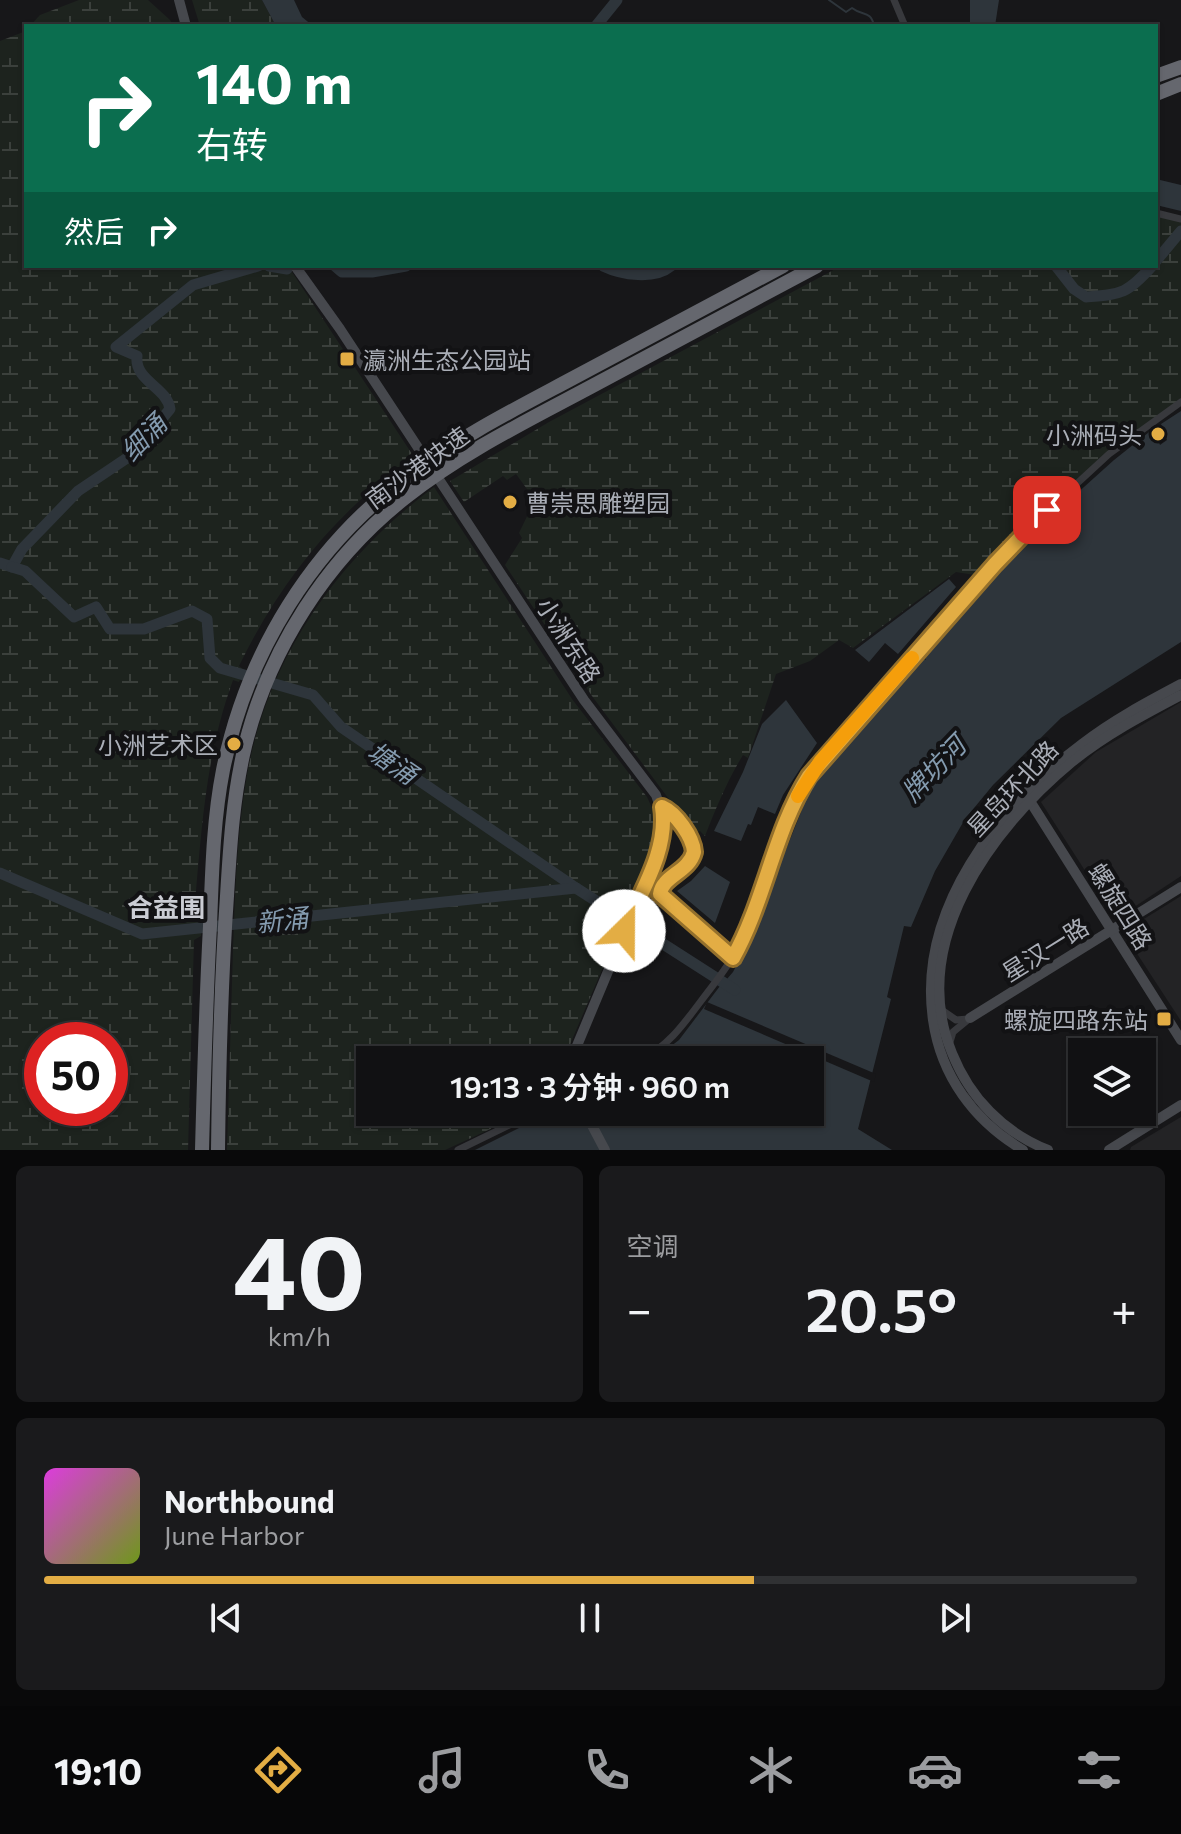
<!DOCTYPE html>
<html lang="zh">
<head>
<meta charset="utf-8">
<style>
  :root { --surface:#111113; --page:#1a1a1c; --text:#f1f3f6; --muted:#9c9da0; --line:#303133; --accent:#e3ad44 }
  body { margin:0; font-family:Commissioner,"Noto Sans SC",sans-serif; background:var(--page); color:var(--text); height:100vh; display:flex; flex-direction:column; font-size:30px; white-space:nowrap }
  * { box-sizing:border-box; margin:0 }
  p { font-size:26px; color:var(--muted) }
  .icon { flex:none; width:44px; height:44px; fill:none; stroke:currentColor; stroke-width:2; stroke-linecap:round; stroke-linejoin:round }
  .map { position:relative; height:1150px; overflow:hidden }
  .details { display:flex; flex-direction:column; gap:16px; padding:16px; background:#09090a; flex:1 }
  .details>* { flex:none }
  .guide { position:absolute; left:24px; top:24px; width:1134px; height:244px; border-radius:0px; box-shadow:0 2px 6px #0004,0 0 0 2px var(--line); background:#0b6e4f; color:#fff; overflow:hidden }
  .buttons { position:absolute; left:1068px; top:1038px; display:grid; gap:16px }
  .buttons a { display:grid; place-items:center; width:88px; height:88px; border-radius:0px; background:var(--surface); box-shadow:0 2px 6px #0004,0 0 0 2px var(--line); font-size:40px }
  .speed { position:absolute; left:24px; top:1022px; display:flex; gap:16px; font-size:40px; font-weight:700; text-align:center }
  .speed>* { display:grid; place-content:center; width:104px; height:104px; border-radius:50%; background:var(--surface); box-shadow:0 2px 6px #0004,0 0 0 2px var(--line); line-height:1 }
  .speed .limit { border:12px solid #d22; background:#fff; color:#111 }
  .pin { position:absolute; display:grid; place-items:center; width:68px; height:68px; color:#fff; margin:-34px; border-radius:16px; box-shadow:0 4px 12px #0006 }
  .me { position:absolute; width:88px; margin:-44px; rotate:23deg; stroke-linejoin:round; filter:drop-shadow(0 0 6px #0008) }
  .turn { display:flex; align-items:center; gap:28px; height:168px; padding:0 40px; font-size:36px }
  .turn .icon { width:104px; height:104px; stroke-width:2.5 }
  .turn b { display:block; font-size:56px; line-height:68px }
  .then { display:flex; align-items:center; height:76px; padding:0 40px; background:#0003; gap:16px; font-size:30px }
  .big { font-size:60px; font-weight:600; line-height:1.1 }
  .details .tile { flex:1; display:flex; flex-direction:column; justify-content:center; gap:12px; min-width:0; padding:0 28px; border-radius:12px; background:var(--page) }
  .details .dial { align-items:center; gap:0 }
  .dial b { font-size:104px; line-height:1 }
  .song { display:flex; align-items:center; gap:24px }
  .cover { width:96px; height:96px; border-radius:12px; background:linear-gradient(135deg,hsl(300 70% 55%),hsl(80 70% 35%)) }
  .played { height:8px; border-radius:4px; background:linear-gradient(90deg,var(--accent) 65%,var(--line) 65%) }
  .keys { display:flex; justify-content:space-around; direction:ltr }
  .heat { display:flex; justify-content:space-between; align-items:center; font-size:44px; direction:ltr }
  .details .tiles { flex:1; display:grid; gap:16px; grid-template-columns:1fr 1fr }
  .tile:last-child { grid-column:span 2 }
  .trip { position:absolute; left:356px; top:1046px; width:468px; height:80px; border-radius:0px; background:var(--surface); box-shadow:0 2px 6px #0004,0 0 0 2px var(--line); font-weight:600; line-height:80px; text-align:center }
  .dock { display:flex; height:128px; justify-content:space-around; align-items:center; background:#070708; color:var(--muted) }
  .dock .icon { width:56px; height:56px }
  .dock .active { color:var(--accent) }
  .dock b { font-size:36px; color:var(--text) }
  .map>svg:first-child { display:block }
  .built { fill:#232325 }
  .wetland { fill:url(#wetland-marsh); fill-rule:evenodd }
  .water { fill:#2e353b }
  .pier { fill:#171719 }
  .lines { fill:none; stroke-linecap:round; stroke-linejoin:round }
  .stream { stroke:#2e353b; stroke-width:2 }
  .river { stroke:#2e353b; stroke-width:11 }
  .street { stroke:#38393d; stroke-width:7 }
  .secondary { stroke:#46484d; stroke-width:10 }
  .highway { stroke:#65676e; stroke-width:14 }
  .highway-bridge { stroke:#65676e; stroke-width:14 }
  .route-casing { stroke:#94702c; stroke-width:20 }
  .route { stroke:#e3ad44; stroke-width:14 }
  .slow { stroke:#f59e0b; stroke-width:14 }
  .poi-dot { fill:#e3ad44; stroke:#121214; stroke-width:3 }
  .labels { text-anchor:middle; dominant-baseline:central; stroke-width:8; stroke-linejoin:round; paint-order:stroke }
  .poi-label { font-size:24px; fill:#aaaeb7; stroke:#121214; text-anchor:end }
  .street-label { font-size:24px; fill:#aaaeb7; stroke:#121214 }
  .water-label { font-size:26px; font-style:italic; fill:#849baf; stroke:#121214 }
  .neighbourhood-label { font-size:26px; font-weight:bold; fill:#cbcdd4; stroke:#121214 }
</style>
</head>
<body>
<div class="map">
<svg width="1181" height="1150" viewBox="0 0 1181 1150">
  <defs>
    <pattern id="wetland-marsh" width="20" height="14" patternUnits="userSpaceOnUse" patternTransform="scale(2)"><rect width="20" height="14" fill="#1d231e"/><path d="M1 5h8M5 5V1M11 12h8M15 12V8" fill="none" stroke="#3b403c"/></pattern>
  </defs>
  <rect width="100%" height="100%" fill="#171719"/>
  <g class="built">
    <polygon points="1181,702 1181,876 1116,919 1041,802 1096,752"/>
    <polygon points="1181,896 1181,1021 1123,932"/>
    <polygon points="1181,1117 1181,1150 1130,1150 1131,1147"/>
  </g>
  <g class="wetland">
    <polygon points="79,0 148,0 170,20 173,26 30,26 40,15"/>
    <polygon points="192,0 262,0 276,26 200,26"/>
    <path d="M26 31V266H288L414 457C337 510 279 583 239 666L244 670 239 682 233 680C206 755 202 824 195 902L196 915 201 918V936L194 940 188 1150H0V41ZM42 1040H110V1108H42Z"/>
    <path d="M1156 215 1181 221V400L1122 441 981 576 956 572 853 648 839 640 810 661 776 674 748 758 743 755C727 781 716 808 705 836L700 831 695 834 592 696 505 565 522 538 519 533 535 500 516 474 507 480 503 476 464 502 450 481 549 422 841 266H1083L1085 268 1088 266H1156Z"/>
    <path d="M434 487 572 699 647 797 653 810V840L649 860 571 1042 566 1060H370V1112H527L445 1150H227C229 1083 231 1017 233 950 235 891 237 833 247 775 268 656 339 558 434 487Z"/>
  </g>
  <g class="water">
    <polygon points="262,0 294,0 302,17 313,26 276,26"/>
    <polygon points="970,0 999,0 995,26 970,26"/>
    <polygon points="1156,179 1181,185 1181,211 1156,205"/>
    <polygon points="1181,411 1181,642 1061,718 993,785 965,819 935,871 911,927 904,926 887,997 891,999 858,1129 892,1150 475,1150 551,1112 810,1112 810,1060 653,1060 679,1040 723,982 715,972 727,979 733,972 751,937 811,787 826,766 922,658 926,660 924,656 1026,542 1042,525 1046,529 1044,523 1114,460 1153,429 1160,445 1167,440 1161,424"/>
    <polygon points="949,579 956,587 898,654 885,643 869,662 855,650"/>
    <polygon points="786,700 817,743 783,795 775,814 758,807 751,825 748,824 741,841 714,831 743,772 762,724"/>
    <polygon points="705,866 730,882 715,923 677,891 691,881"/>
  </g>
  <polygon class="pier" points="707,1002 876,1074 874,1082 704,1009"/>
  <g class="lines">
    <path class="stream" d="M829 0 846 12 852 8C862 16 871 10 874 26"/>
    <g class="river">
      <polyline points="596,26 617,0"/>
      <polyline points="1156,261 1181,231"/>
      <polyline points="269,266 287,269"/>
      <polyline points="335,266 342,272 372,272 406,266"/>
      <path d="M603 266C622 275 654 280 671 266"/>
      <path d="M1056 266 1074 289 1086 297C1122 294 1127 294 1152 266"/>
      <path d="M0 563 12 567 22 549 78 491 133 454 170 409C167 387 134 381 137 356L116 347 193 285 258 266"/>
      <polyline points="12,567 25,571 74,617 96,607 110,629 144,629 192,611 207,619 210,658 220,668 313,695 341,727 576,888 735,990"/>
      <polyline points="0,873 142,934 576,888"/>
    </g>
    <g class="street">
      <polyline points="894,0 905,26"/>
      <polyline points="1156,213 1181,219"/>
      <path d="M662 807C676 813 693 837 694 852 689 871 662 876 660 894L733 958"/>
      <polyline points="943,1011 956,1020 968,1019"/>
      <polyline points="950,1042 953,1032 970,1018"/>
      <path d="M641 1060C668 1046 683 1025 701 1001 717 980 734 959 744 935 769 877 782 812 820 762L1020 536 1109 454 1181 402"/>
      <polyline points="458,1150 536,1112"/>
    </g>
    <g class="secondary">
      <polyline points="179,0 186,26"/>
      <polyline points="295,266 340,329 584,700 656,795 663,816 657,854 571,1060"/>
      <polyline points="1028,798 1181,1040"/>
      <polyline points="970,1018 1181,887"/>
      <polyline points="585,1112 605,1150"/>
      <path d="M1023 1150C974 1121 941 1076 933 1020 917 909 998 807 1082 744 1113 720 1147 702 1181 684"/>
      <path d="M1048 1150C1003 1132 970 1098 952 1053 907 943 991 829 1072 762 1105 735 1143 715 1181 695"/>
      <polyline points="1109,1150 1181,1105"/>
    </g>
    <g class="highway">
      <polyline points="1156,76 1181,67"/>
      <polyline points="1156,94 1181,84"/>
    </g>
    <g class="highway-bridge">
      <path d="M202 1150C204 1075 206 1001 210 926 212 874 213 821 223 770 247 652 312 547 409 475 461 436 519 407 575 377 645 340 714 303 783 266"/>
      <path d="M218 1150C219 1065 221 981 227 896 230 846 233 796 245 746 269 649 327 559 406 497 464 451 533 418 598 383 671 344 744 305 817 266"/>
    </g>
  </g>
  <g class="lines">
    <defs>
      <path id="route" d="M624 931C640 893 669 850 662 807 676 813 693 837 694 852 689 872 662 876 660 894L733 958C765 901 774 831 809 776L995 564 1047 510"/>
    </defs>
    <use href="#route" class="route-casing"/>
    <use href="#route" class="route"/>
    <polyline class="slow" points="798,796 820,762 912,658"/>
  </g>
  <g class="poi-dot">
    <rect x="339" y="351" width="16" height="16" rx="4"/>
    <circle cx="1158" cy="434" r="8"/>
    <circle cx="510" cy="502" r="8"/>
    <circle cx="234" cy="744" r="8"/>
    <rect x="1156" y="1011" width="16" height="16" rx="4"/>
  </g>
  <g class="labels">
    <g class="poi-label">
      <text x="363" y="359" text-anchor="start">瀛洲生态公园站</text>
      <text x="1142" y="434">小洲码头</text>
      <text x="526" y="502" text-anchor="start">曹崇思雕塑园</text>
      <text x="218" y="744">小洲艺术区</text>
      <text x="1148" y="1019">螺旋四路东站</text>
    </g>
    <g class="street-label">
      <text transform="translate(417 467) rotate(-36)">南沙港快速</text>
      <text transform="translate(569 640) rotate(57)">小洲东路</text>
      <text transform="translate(1012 788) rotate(-47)">星岛环北路</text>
      <text transform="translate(1121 906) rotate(58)">螺旋四路</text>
      <text transform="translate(1045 949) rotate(-32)">星汉一路</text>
    </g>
    <g class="water-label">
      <text transform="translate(143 437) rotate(-46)">细涌</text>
      <text transform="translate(393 762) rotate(34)">塘涌</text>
      <text transform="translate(933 768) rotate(-46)">牌坊河</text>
      <text transform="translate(282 919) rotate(-6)">新涌</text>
    </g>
    <g class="neighbourhood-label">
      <text x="166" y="906">合益围</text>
    </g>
  </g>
</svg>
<div class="buttons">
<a><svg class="icon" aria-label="layers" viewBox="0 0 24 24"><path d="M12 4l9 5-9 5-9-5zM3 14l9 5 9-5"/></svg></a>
</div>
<div class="speed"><div class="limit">50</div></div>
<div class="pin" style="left:1047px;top:510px;background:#d93025"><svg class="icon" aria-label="arrive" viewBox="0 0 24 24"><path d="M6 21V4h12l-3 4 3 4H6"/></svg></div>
<svg class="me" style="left:624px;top:931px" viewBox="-20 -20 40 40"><circle r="19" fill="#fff"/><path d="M0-13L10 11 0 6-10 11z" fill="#e3ad44"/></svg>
<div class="trip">19:13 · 3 分钟 · 960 m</div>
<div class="guide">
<div class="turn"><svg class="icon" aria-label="right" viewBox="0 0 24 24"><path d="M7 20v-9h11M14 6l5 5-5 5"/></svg><div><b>140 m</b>右转</div></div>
<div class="then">然后<svg class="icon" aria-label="right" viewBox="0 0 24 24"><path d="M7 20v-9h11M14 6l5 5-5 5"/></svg></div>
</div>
</div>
<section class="details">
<div class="tiles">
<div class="tile dial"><b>40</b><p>km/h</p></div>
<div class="tile"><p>空调</p>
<div class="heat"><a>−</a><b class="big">20.5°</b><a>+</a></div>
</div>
<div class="tile">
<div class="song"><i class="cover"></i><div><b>Northbound</b><p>June Harbor</p></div></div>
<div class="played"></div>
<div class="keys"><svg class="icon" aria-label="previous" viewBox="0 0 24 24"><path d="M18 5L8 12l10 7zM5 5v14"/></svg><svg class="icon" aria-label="pause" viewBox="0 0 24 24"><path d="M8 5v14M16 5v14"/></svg><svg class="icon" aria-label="next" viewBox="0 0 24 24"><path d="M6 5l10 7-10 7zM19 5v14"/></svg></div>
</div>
</div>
</section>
<nav class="dock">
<b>19:10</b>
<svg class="icon active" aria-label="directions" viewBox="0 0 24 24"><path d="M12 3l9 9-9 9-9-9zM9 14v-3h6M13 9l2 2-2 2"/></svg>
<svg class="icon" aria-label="music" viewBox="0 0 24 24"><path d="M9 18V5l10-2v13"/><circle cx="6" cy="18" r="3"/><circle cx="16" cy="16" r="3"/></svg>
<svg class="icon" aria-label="phone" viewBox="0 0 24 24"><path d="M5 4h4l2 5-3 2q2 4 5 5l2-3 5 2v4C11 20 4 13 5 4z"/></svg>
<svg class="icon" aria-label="climate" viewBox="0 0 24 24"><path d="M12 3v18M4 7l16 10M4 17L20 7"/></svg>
<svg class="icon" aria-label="car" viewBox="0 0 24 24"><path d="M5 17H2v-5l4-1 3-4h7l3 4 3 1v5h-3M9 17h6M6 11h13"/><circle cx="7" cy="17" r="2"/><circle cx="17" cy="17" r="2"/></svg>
<svg class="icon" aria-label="filters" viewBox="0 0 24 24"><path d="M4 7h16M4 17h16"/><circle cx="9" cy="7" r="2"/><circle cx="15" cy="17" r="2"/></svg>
</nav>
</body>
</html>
